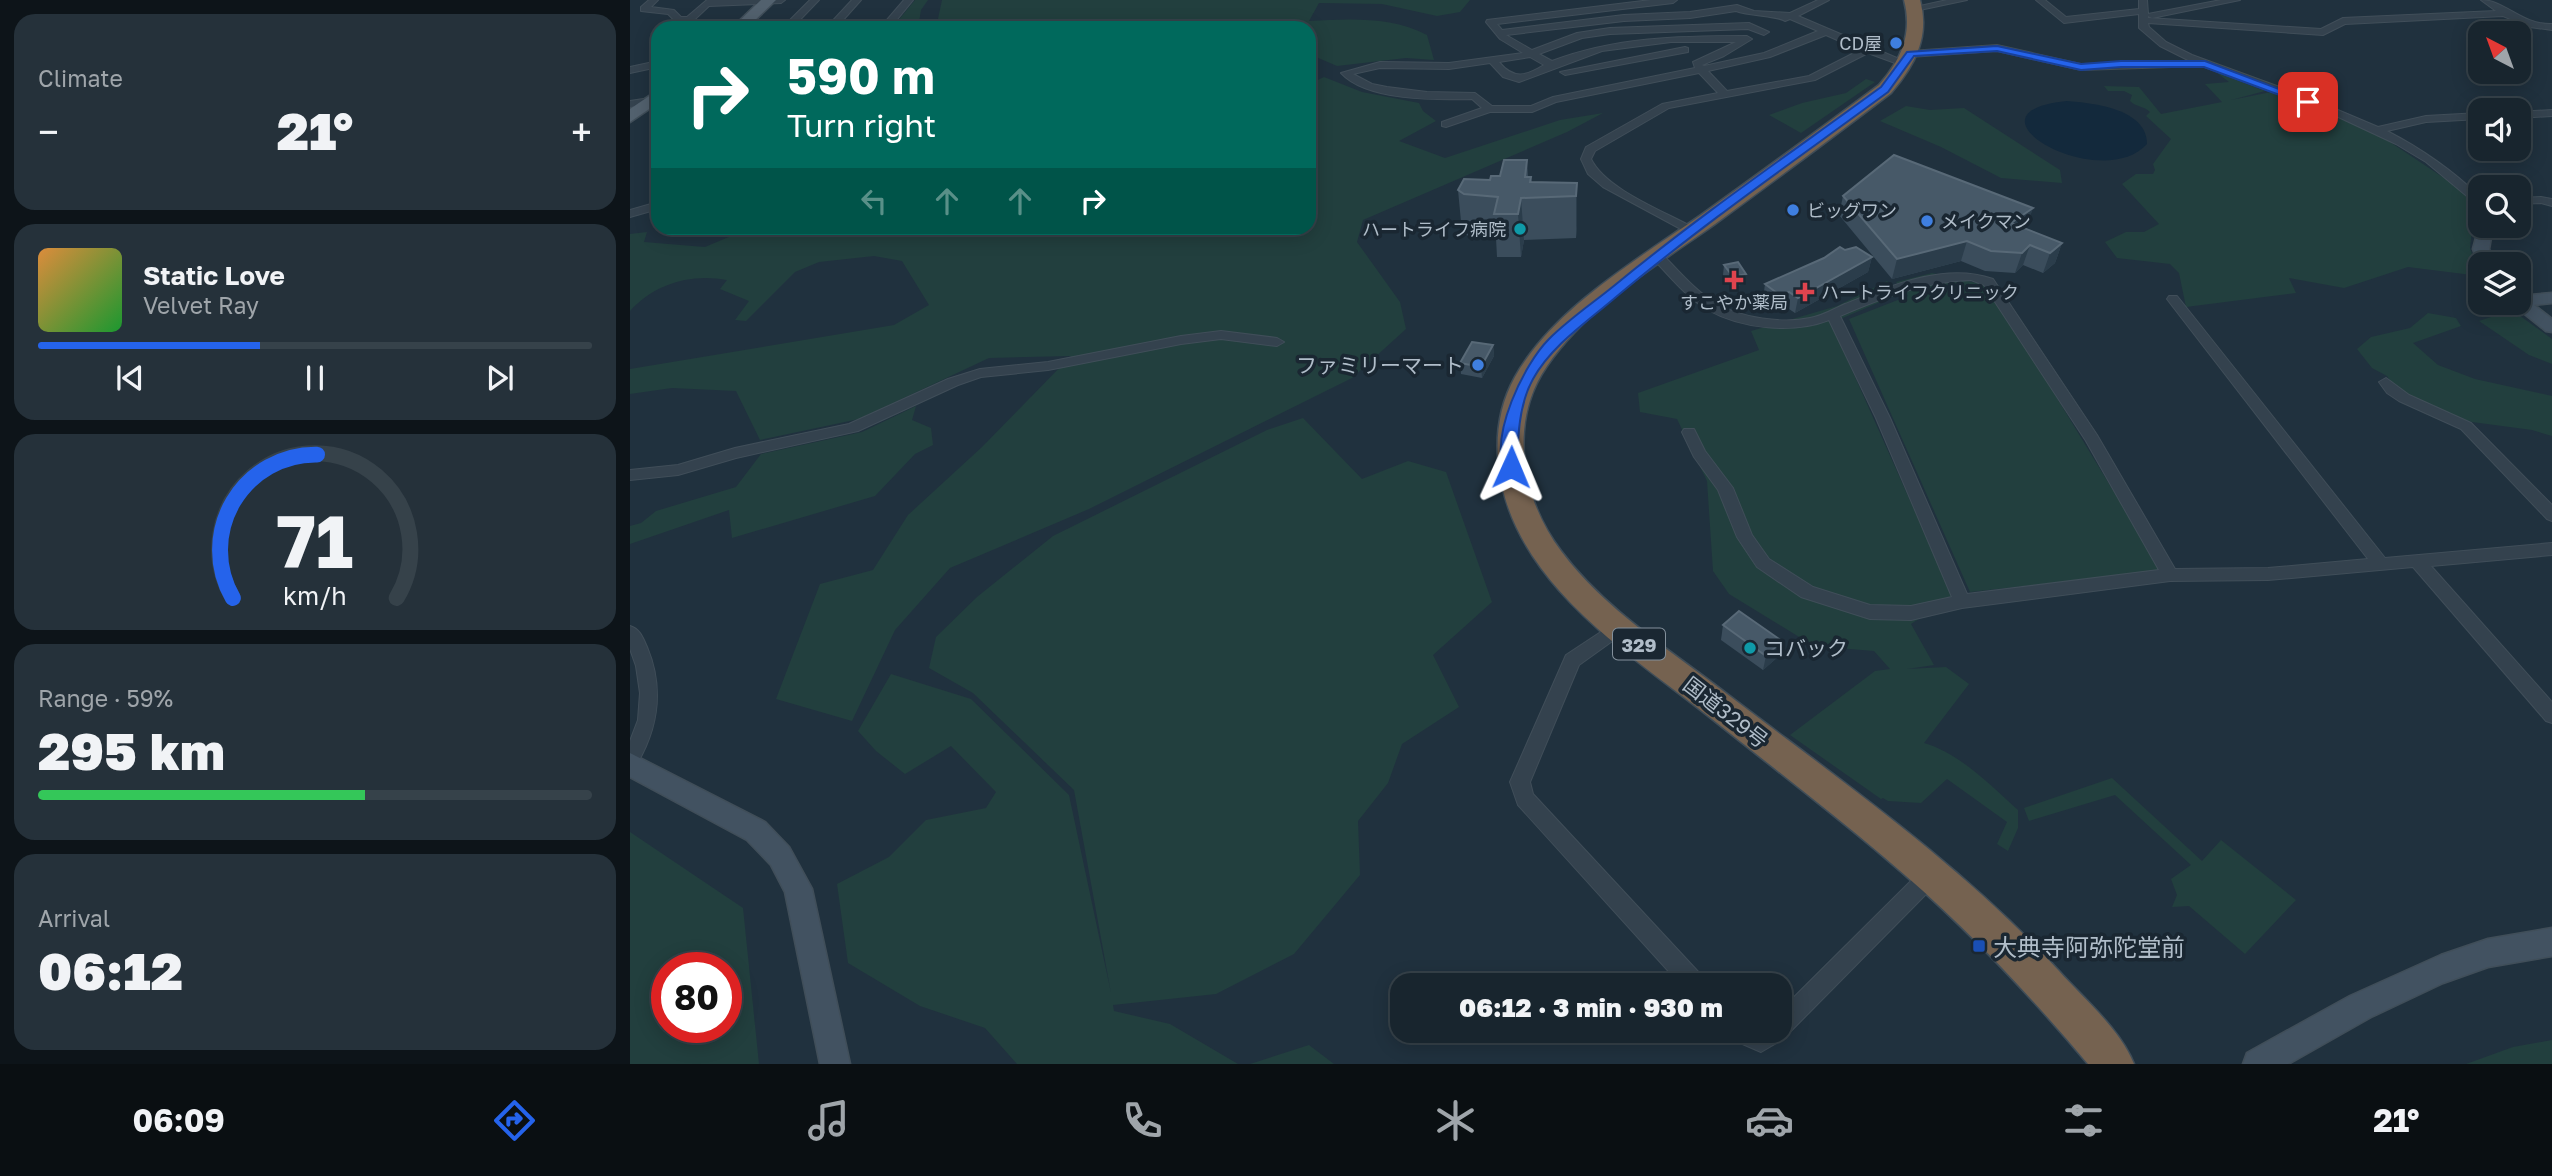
<!DOCTYPE html>
<html lang="en">
<head>
<meta charset="utf-8">
<style>
  :root { --surface:#18252e; --page:#25313a; --text:#f1f3f6; --muted:#9fa5aa; --line:#36424a; --accent:#2563eb }
  body { margin:0; font-family:"Golos Text","Noto Sans JP",sans-serif; background:var(--page); color:var(--text); height:100vh; display:flex; flex-direction:column; font-size:26px; white-space:nowrap }
  * { box-sizing:border-box; margin:0 }
  p { font-size:23px; color:var(--muted) }
  .icon { flex:none; width:38px; height:38px; fill:none; stroke:currentColor; stroke-width:2; stroke-linecap:round; stroke-linejoin:round }
  .map { position:relative; flex:1; overflow:hidden }
  .sheet { display:flex; flex-direction:column; gap:14px; padding:14px; background:#0d1419; width:630px }
  .sheet>* { flex:none }
  .top-card { position:absolute; left:21px; top:21px; width:665px; height:214px; border-radius:21px; box-shadow:0 4px 18px #0003,0 0 0 2px var(--line); background:#00695c; color:#fff; overflow:hidden }
  .needle { width:46px; rotate:319deg }
  .tools { position:absolute; left:1838px; top:21px; display:grid; gap:14px }
  .tools a { display:grid; place-items:center; width:63px; height:63px; border-radius:14px; background:var(--surface); box-shadow:0 4px 18px #0003,0 0 0 2px var(--line); font-size:35px }
  .speed { position:absolute; left:21px; top:952px; display:flex; gap:14px; font-size:35px; font-weight:700; text-align:center }
  .speed>* { display:grid; place-content:center; width:91px; height:91px; border-radius:50%; background:var(--surface); box-shadow:0 4px 18px #0003,0 0 0 2px var(--line); line-height:1 }
  .speed .limit { border:10px solid #d22; background:#fff; color:#111 }
  .pin { position:absolute; display:grid; place-items:center; width:60px; height:60px; color:#fff; margin:-30px; border-radius:14px; box-shadow:0 4px 10px #0006 }
  .me { position:absolute; width:77px; margin:-38px; rotate:1deg; stroke-linejoin:round; filter:drop-shadow(0 0 5px #0008) }
  .turn { display:flex; align-items:center; gap:24px; height:147px; padding:0 21px; font-size:32px }
  .turn .icon { width:91px; height:91px; stroke-width:2.5 }
  .turn b { display:block; font-size:49px; line-height:60px }
  .lanes { display:flex; align-items:center; height:66px; padding:0 21px; background:#0003; justify-content:center; gap:35px; direction:ltr }
  .lanes .off { opacity:.35 }
  .big { font-size:52px; font-weight:800; line-height:1.1 }
  .sheet .widget { flex:1; display:flex; flex-direction:column; justify-content:center; gap:10px; min-width:0; padding:0 24px; border-radius:21px; background:var(--page) }
  .sheet .dial { align-items:center; gap:0 }
  .dial svg { height:182px; overflow:visible; fill:none; stroke:var(--line); stroke-width:7; stroke-linecap:round; text-anchor:middle }
  .dial text { fill:var(--text); stroke:none }
  .song { display:flex; align-items:center; gap:21px }
  .cover { width:84px; height:84px; border-radius:10px; background:linear-gradient(135deg,hsl(30 70% 55%),hsl(130 70% 35%)) }
  .played { height:7px; border-radius:4px; background:linear-gradient(90deg,var(--accent) 40%,var(--line) 40%) }
  .keys { display:flex; justify-content:space-around; direction:ltr }
  .heat { display:flex; justify-content:space-between; align-items:center; font-size:38px; direction:ltr }
  .charge { height:10px; border-radius:5px; background:linear-gradient(90deg,#34c759 59%,var(--line) 0) }
  .trip { position:absolute; left:760px; top:973px; width:402px; height:70px; border-radius:21px; background:var(--surface); box-shadow:0 4px 18px #0003,0 0 0 2px var(--line); font-weight:800; line-height:70px; text-align:center }
  .menu { display:flex; height:112px; justify-content:space-around; align-items:center; background:#0a0f12; color:var(--muted) }
  .menu .icon { width:49px; height:49px }
  .menu .on { color:var(--accent) }
  .menu b { font-size:32px; color:var(--text) }
  main { display:flex; flex:1; min-height:0 }
  .map>svg:first-child { display:block }
  .green { fill:#223f3e; fill-rule:evenodd }
  .water { fill:#13293c }
  .lines { fill:none; stroke-linecap:round; stroke-linejoin:round }
  .street-casing { stroke:#404e59; stroke-width:2 }
  .secondary-casing { stroke:#404e59; stroke-width:3 }
  .primary-casing { stroke:#404e59; stroke-width:3 }
  .highway-casing { stroke:#3f4d58; stroke-width:3 }
  .street { fill:#34424e; fill-rule:evenodd }
  .secondary { fill:#425261; fill-rule:evenodd }
  .primary { fill:#52616e; fill-rule:evenodd }
  .highway { fill:#756250; fill-rule:evenodd }
  .wall { fill:#3b4d5c }
  .shaded-wall { fill:#2b3d4b }
  .building { fill:#475968; stroke:#586977; stroke-width:2 }
  .route { fill:#2563eb; stroke:#184099; stroke-width:2 }
  .shop-dot { fill:#3f7fe0; stroke:#1a2732; stroke-width:2.5 }
  .culture-dot { fill:#0f9aa8; stroke:#1a2732; stroke-width:2.5 }
  .health-dot { fill:#e0444e; stroke:#1a2732; stroke-width:2.5 }
  .transit-dot { fill:#1a4fb4; stroke:#1a2732; stroke-width:2.5 }
  .labels { text-anchor:middle; dominant-baseline:central; stroke-width:7; stroke-linejoin:round; paint-order:stroke }
  .far-poi-label { font-size:18px; fill:#b0bdc9; stroke:#1a2732; text-anchor:start }
  .shield { fill:#1a2732; stroke:#83909c; stroke-width:2 }
  .shield-label { font-size:19px; font-weight:bold; fill:#b0bdc9 }
  .poi-label { font-size:21px; fill:#b0bdc9; stroke:#1a2732; text-anchor:end }
  .street-label { font-size:21px; fill:#b0bdc9; stroke:#1a2732 }
  .near-poi-label { font-size:24px; fill:#b0bdc9; stroke:#1a2732; text-anchor:start }
</style>
</head>
<body>
<main>
<section class="sheet">
<div class="widget"><p>Climate</p>
<div class="heat"><a>−</a><b class="big">21°</b><a>+</a></div>
</div>
<div class="widget">
<div class="song"><i class="cover"></i><div><b>Static Love</b><p>Velvet Ray</p></div></div>
<div class="played"></div>
<div class="keys"><svg class="icon" aria-label="previous" viewBox="0 0 24 24"><path d="M18 5L8 12l10 7zM5 5v14"/></svg><svg class="icon" aria-label="pause" viewBox="0 0 24 24"><path d="M8 5v14M16 5v14"/></svg><svg class="icon" aria-label="next" viewBox="0 0 24 24"><path d="M6 5l10 7-10 7zM19 5v14"/></svg></div>
</div>
<div class="widget dial"><svg viewBox="0 0 100 80">
<path d="M14 69A42 42 0 1 1 86 69"/>
<path d="M14 69A42 42 0 0 1 51 6" stroke="#2563eb"/>
<text x="50" y="56" font-size="32" font-weight="700">71</text>
<text x="50" y="72" font-size="11">km/h</text>
</svg></div>
<div class="widget"><p>Range · 59%</p><b class="big">295 km</b><div class="charge"></div></div>
<div class="widget"><p>Arrival</p><b class="big">06:12</b></div>
</section>
<div class="map">
<svg width="1922" height="1064" viewBox="0 0 1922 1064">
  <rect width="100%" height="100%" fill="#20313e"/>
  <g class="green">
    <polygon points="285,0 298,0 291,10 288,28 262,28"/>
    <path d="M312 0H840L830 12 807 16 752 4 689 3 679 21C718 19 761 16 797 35L804 60 776 58 707 66 679 54V28H306Z"/>
    <path d="M1586 72 1635 91 1601 100 1641 92 1709 117 1751 136 1835 192 1844 211 1840 248 1850 276 1778 267 1714 288 1659 278 1666 293 1556 307 1549 273 1540 264 1487 258 1475 242 1496 232H1514L1529 224 1492 184 1506 174H1523L1525 170 1523 164 1541 139 1516 116 1520 112C1514 106 1506 107 1500 101L1502 95 1494 91H1478L1474 86 1509 87 1531 114 1592 102 1575 84 1599 82Z"/>
    <path d="M694 77 732 92 789 103 793 111 806 121 769 141 815 158 930 120 973 113 937 132 733 220 727 242 770 302 776 329 722 378 459 509 320 568 265 630 222 721 146 699 190 584 243 570 278 515 352 447 441 356 359 358 229 419 130 440 106 391 42 388 0 394V369L264 325 299 305 272 261 244 256 189 262 165 272 116 321 105 320 119 301 90 289 97 280C61 273 24 284 0 311V234L17 232 14 242 75 247 120 228H679V84Z"/>
    <polygon points="1236,79 1245,82 1171,133 1139,115 1172,103 1216,93"/>
    <polygon points="1276,106 1300,110 1334,108 1430,170 1432,183 1371,178 1311,147 1250,121"/>
    <polygon points="1302,273 1356,285 1379,319 1532,571 1340,592 1219,319 1278,296 1266,282"/>
    <path d="M1257 281 1271 293 1201 323 1323 597 1281 624 1304 665 1277 669 1316 667 1339 684 1294 743C1331 754 1360 785 1388 810V828L1378 851 1367 844 1377 822 1317 779 1291 803 1258 801 1253 798 1251 799 1160 735 1245 671 1260 669 1244 651 1184 646 1099 594 1083 571 1077 481 1047 419 1010 412 1008 393 1129 350 1121 331 1207 306Z"/>
    <polygon points="1875,305 1922,339 1922,364 1899,355 1849,321 1861,317 1856,309"/>
    <polygon points="1798,313 1826,318 1831,326 1783,343 1808,365 1845,379 1922,396 1922,436 1902,430 1842,422 1811,412 1768,391 1757,376 1742,368 1727,349 1741,337 1780,328"/>
    <polygon points="286,406 282,420 301,428 303,445 285,454 245,496 102,538 99,510 0,544 0,526 11,523 26,511 106,487 131,454 232,432"/>
    <polygon points="673,418 732,479 778,461 816,472 862,602 803,655 829,707 772,744 758,783 728,821 730,875 664,954 586,994 483,1005 484,1011 540,1024 608,1064 387,1064 355,1028 290,1006 218,963 207,884 259,857 296,820 356,808 366,792 321,746 275,774 246,751 228,731 261,674 341,699 439,795 481,993 444,790 343,693 299,668 306,637 347,597 423,536 637,430"/>
    <polygon points="1482,778 1572,861 1591,840 1666,900 1615,954 1559,906 1542,907 1547,895 1541,879 1561,865 1485,795 1399,821 1394,808"/>
    <path d="M0 832 113 908 129 1064H0ZM37 968H96V1027H37Z"/>
    <polygon points="1922,1040 1922,1064 1836,1064 1883,1047"/>
    <polygon points="679,1045 704,1064 620,1064"/>
  </g>
  <path class="water" d="M1437 101C1464 103 1517 109 1517 144 1471 195 1323 112 1437 101Z"/>
  <g class="lines">
    <defs>
      <g id="street">
        <polygon points="19,0 28,0 21,7 44,10 51,17 57,17 77,0 155,0 151,3 79,6 63,21 61,28 53,28 54,23 46,22 38,14 11,11 11,7"/>
        <polygon points="180,0 189,0 162,28 152,28"/>
        <polygon points="222,0 231,0 206,28 196,28"/>
        <polygon points="274,0 283,0 260,28 250,28"/>
        <path d="M1021 0H1047L1043 3 867 24 872 30 994 15 1060 12 1107 5 1124 11 1160 13 1188 0H1199L1168 16 1281 64 1276 67 1238 53 1185 80 1039 108 965 151 961 159C976 190 1036 212 1066 229L1068 231 1062 235 973 187 958 174 951 159 956 147 1032 104 1088 93 1069 73 926 102 902 112H860L816 127 812 126V122L852 108 842 99C806 100 737 101 711 73L750 62 819 63 893 53 870 39 856 22 857 20ZM1106 11C1120 16 1149 16 1155 21L1160 19 1188 31 1134 53 1074 66 1072 65 1094 56 1122 39 1117 36C1049 36 986 37 922 61L909 54 952 38 980 34 1118 29 1134 35 1139 32 1119 23 980 28 947 33 902 50 876 35 994 21 1060 18ZM1196 35 1230 50 1179 76 1097 91 1078 71 1140 57ZM1041 42H1106L1063 62 1065 68 923 97 901 106H862L845 93 797 92 757 87 742 84 723 74 750 68 819 69 860 63 873 77 889 82 972 51ZM900 57 914 65C896 76 884 80 869 62Z"/>
        <polygon points="1317,0 1337,0 1285,11 1281,8"/>
        <path d="M1406 0H1415L1436 17 1509 9V0H1517L1518 14 1591 0H1610L1522 18 1518 16V18L1691 29 1713 18 1866 11 1851 0C1875 0 1891 25 1922 24V30L1900 27 1873 16 1715 24 1693 35 1518 23 1519 27 1536 42 1562 55 1677 97 1748 127 1796 116 1850 113V119L1796 122 1757 131C1792 149 1822 170 1850 197V207L1796 162 1766 144 1702 114 1572 66 1451 70 1367 51 1280 57 1275 54 1280 51 1367 45 1451 64 1560 61 1530 46 1509 28V14L1434 23Z"/>
        <polygon points="1055,47 1058,48 1058,52 935,75 930,72"/>
        <polygon points="28,61 28,67 0,73 0,67"/>
        <polygon points="20,98 25,101 24,103 0,107 0,101"/>
        <polygon points="1922,110 1922,116 1888,118 1888,112"/>
        <polygon points="1911,197 1922,199 1922,206 1911,203 1888,204 1888,198"/>
        <polygon points="28,202 28,209 0,217 0,210"/>
        <path d="M1027 252 1031 253C1049 271 1065 291 1087 304 1112 318 1152 324 1180 318 1192 316 1204 309 1215 304 1261 286 1314 262 1363 279L1467 435 1545 569 1638 568 1738 559 1537 299 1539 296H1547L1755 558 1922 543V555L1801 566 1922 702V723L1916 721 1783 567 1638 580 1540 581 1332 608 1281 620 1240 619 1171 597 1127 567 1107 537 1088 490 1064 457 1052 432 1054 429H1064L1075 451 1103 488 1122 535 1139 559 1183 587 1240 605 1281 606 1322 597 1246 418 1199 320C1163 334 1112 329 1078 310 1057 298 1040 276 1023 259L1021 256ZM1341 280 1354 285 1456 441 1529 570 1337 594 1260 418 1210 316C1255 297 1292 282 1341 280Z"/>
        <polygon points="591,331 647,338 654,342 647,346 591,339 551,344 418,370 351,377 328,385 228,431 106,458 48,475 0,480 0,470 48,465 105,448 219,424 318,379 350,369 418,362 551,336"/>
        <polygon points="1756,378 1779,395 1841,423 1922,505 1922,521 1917,519 1831,429 1769,401 1757,393 1749,382"/>
        <polygon points="989,620 995,622 998,627 995,632 949,665 900,782 903,794 1073,977 1076,985 1051,985 888,805 880,782 936,655"/>
        <path d="M0 626C10 629 13 638 17 647 34 688 29 726 7 764L0 766V741L8 720 10 693 6 666 0 649Z"/>
        <polygon points="1301,865 1308,868 1311,875 1308,882 1153,1039 1131,1052 1101,1039 1098,1031 1150,1031 1150,1011 1294,868"/>
      </g>
      <g id="secondary">
        <polygon points="1850,223 1850,226 1863,226 1859,249 1863,264 1850,264 1850,268 1843,249"/>
        <polygon points="1922,293 1922,303 1904,305 1922,319 1922,332 1916,331 1881,303 1888,303 1888,296"/>
        <polygon points="0,753 135,822 159,847 182,889 220,1064 190,1064 155,892 141,865 117,840 0,777"/>
        <polygon points="1922,928 1922,956 1858,967 1813,983 1741,1017 1658,1064 1613,1064 1617,1053 1720,996 1811,955 1858,939"/>
      </g>
      <g id="primary">
        <polygon points="131,0 146,0 117,28 102,28"/>
        <polygon points="28,90 28,103 0,122 0,109"/>
      </g>
      <path id="highway" d="M1274 0H1290C1300 37 1285 65 1261 93 1203 137 1144 181 1085 224 1027 265 958 306 917 366 878 422 891 498 931 551 974 609 1040 650 1097 694 1211 781 1331 864 1429 971 1454 999 1490 1029 1504 1064H1458C1395 989 1329 920 1254 857 1196 808 1136 762 1077 715 993 649 877 577 868 459 866 431 871 402 885 377 923 309 1008 259 1071 215 1131 172 1190 129 1249 85 1271 60 1283 34 1274 0Z"/>
    </defs>
    <use href="#street" class="street-casing"/>
    <use href="#secondary" class="secondary-casing"/>
    <use href="#primary" class="primary-casing"/>
    <use href="#highway" class="highway-casing"/>
    <use href="#street" class="street"/>
    <use href="#secondary" class="secondary"/>
    <use href="#primary" class="primary"/>
    <use href="#highway" class="highway"/>
  </g>
  <g class="wall">
    <polygon points="897,160 898,177 901,177 902,182 947,183 947,225 946,238 894,240 891,257 867,257 866,238 838,236 832,232 828,190 870,176"/>
    <polygon points="1213,196 1403,208 1395,228 1432,243 1425,263 1413,273 1393,265 1385,273 1355,271 1331,261 1262,279 1209,215"/>
    <polygon points="1215,250 1242,257 1238,272 1165,313 1156,307 1149,311 1133,299 1135,284"/>
    <polygon points="1094,265 1115,284 1102,287 1093,275"/>
    <polygon points="863,345 864,356 852,378 831,374 830,363"/>
    <polygon points="1093,625 1149,656 1133,670 1091,640"/>
  </g>
  <g class="shaded-wall">
    <polygon points="947,183 947,225 946,238 946,196"/>
    <polygon points="891,198 894,240 891,257 888,214"/>
    <polygon points="1403,208 1396,228 1374,242 1381,223"/>
    <polygon points="1337,241 1331,261 1262,279 1267,259"/>
    <polygon points="1432,243 1425,263 1413,273 1420,253"/>
    <polygon points="1400,245 1393,265 1385,273 1392,253"/>
    <polygon points="1242,257 1238,272 1165,313 1168,298"/>
    <polygon points="1116,274 1115,284 1102,287 1103,277"/>
    <polygon points="1159,292 1156,307 1149,311 1151,296"/>
    <polygon points="863,345 864,356 852,378 851,367"/>
    <polygon points="1152,641 1149,656 1133,670 1136,656"/>
  </g>
  <g class="building">
    <polygon points="1264,155 1403,208 1381,223 1432,243 1420,253 1400,245 1392,253 1361,251 1337,241 1267,259 1213,196"/>
    <polygon points="874,160 897,160 895,177 901,177 900,182 947,183 946,196 891,198 888,214 864,214 868,197 834,194 828,190 834,179 860,180 861,176 870,176"/>
    <polygon points="1210,247 1215,250 1226,247 1242,257 1168,298 1159,292 1151,296 1135,284 1194,258"/>
    <polygon points="1108,262 1116,274 1103,277 1094,265"/>
    <polygon points="842,342 863,345 851,367 830,363"/>
    <polygon points="1109,611 1152,641 1136,656 1093,625"/>
  </g>
  <path class="route" d="M1367 46 1451 64 1491 61H1575L1683 102 1674 104 1574 67H1491L1451 70 1367 51 1284 56 1258 92C1167 159 1073 224 986 297 957 322 922 345 903 379 889 404 887 439 888 467L881 472 875 471C859 436 894 364 919 339 939 319 963 303 985 285 1070 215 1162 152 1251 87L1277 52Z"/>
  <g class="shop-dot">
    <circle cx="1266" cy="43" r="7"/>
    <circle cx="1163" cy="210" r="7"/>
    <circle cx="1297" cy="221" r="7"/>
    <circle cx="848" cy="365" r="7"/>
  </g>
  <g class="culture-dot">
    <circle cx="890" cy="229" r="7"/>
    <circle cx="1120" cy="648" r="7"/>
  </g>
  <g class="health-dot">
    <path d="M1100.5 269.5h7v7h7v7h-7v7h-7v-7h-7v-7h7z"/>
    <path d="M1171.5 281.5h7v7h7v7h-7v7h-7v-7h-7v-7h7z"/>
  </g>
  <rect class="transit-dot" x="1342" y="939" width="14" height="14" rx="3.5"/>
  <g class="labels">
    <g class="far-poi-label">
      <text x="1252" y="43" text-anchor="end">CD屋</text>
      <text x="1177" y="210">ビッグワン</text>
      <text x="1311" y="221">メイクマン</text>
      <text x="876" y="229" text-anchor="end">ハートライフ病院</text>
      <text x="1191" y="292">ハートライフクリニック</text>
      <text x="1104" y="302" text-anchor="middle">すこやか薬局</text>
    </g>
    <rect class="shield" x="983" y="628.5" width="52" height="31" rx="5"/>
    <g class="shield-label">
      <text x="1009" y="644">329</text>
    </g>
    <g class="poi-label">
      <text x="834" y="365">ファミリーマート</text>
      <text x="1134" y="648" text-anchor="start">コバック</text>
    </g>
    <g class="street-label">
      <text transform="translate(1096 712) rotate(38)">国道329号</text>
    </g>
    <g class="near-poi-label">
      <text x="1363" y="946">大典寺阿弥陀堂前</text>
    </g>
  </g>
</svg>
<div class="tools">
<a><svg class="needle" viewBox="-14 -14 28 28"><path d="M0-13l5 13h-10z" fill="#e53935"/><path d="M0 13l5-13h-10z" fill="#9fa5aa"/></svg></a>
<a><svg class="icon" aria-label="sound" viewBox="0 0 24 24"><path d="M4 9h4l5-4v14l-5-4H4zM17 9q2 3 0 6"/></svg></a>
<a><svg class="icon" aria-label="search" viewBox="0 0 24 24"><circle cx="10" cy="10" r="6"/><path d="M15 15l6 6"/></svg></a>
<a><svg class="icon" aria-label="layers" viewBox="0 0 24 24"><path d="M12 4l9 5-9 5-9-5zM3 14l9 5 9-5"/></svg></a>
</div>
<div class="speed"><div class="limit">80</div></div>
<div class="pin" style="left:1678px;top:102px;background:#d93025"><svg class="icon" aria-label="arrive" viewBox="0 0 24 24"><path d="M6 21V4h12l-3 4 3 4H6"/></svg></div>
<svg class="me" style="left:881px;top:467px" viewBox="-20 -20 40 40"><path d="M0-17L14 15 0 8-14 15z" fill="#2563eb" stroke="#fff" stroke-width="4"/></svg>
<div class="trip">06:12 · 3 min · 930 m</div>
<div class="top-card">
<div class="turn"><svg class="icon" aria-label="right" viewBox="0 0 24 24"><path d="M7 20v-9h11M14 6l5 5-5 5"/></svg><div><b>590 m</b>Turn right</div></div>
<div class="lanes"><svg class="icon off" aria-label="left" viewBox="0 0 24 24"><path d="M17 20v-9H6M10 6l-5 5 5 5"/></svg><svg class="icon off" aria-label="ahead" viewBox="0 0 24 24"><path d="M12 20V5M6 11l6-6 6 6"/></svg><svg class="icon off" aria-label="ahead" viewBox="0 0 24 24"><path d="M12 20V5M6 11l6-6 6 6"/></svg><svg class="icon" aria-label="right" viewBox="0 0 24 24"><path d="M7 20v-9h11M14 6l5 5-5 5"/></svg></div>
</div>
</div>
</main>
<nav class="menu">
<b>06:09</b>
<svg class="icon on" aria-label="directions" viewBox="0 0 24 24"><path d="M12 3l9 9-9 9-9-9zM9 14v-3h6M13 9l2 2-2 2"/></svg>
<svg class="icon" aria-label="music" viewBox="0 0 24 24"><path d="M9 18V5l10-2v13"/><circle cx="6" cy="18" r="3"/><circle cx="16" cy="16" r="3"/></svg>
<svg class="icon" aria-label="phone" viewBox="0 0 24 24"><path d="M5 4h4l2 5-3 2q2 4 5 5l2-3 5 2v4C11 20 4 13 5 4z"/></svg>
<svg class="icon" aria-label="climate" viewBox="0 0 24 24"><path d="M12 3v18M4 7l16 10M4 17L20 7"/></svg>
<svg class="icon" aria-label="car" viewBox="0 0 24 24"><path d="M5 17H2v-5l4-1 3-4h7l3 4 3 1v5h-3M9 17h6M6 11h13"/><circle cx="7" cy="17" r="2"/><circle cx="17" cy="17" r="2"/></svg>
<svg class="icon" aria-label="filters" viewBox="0 0 24 24"><path d="M4 7h16M4 17h16"/><circle cx="9" cy="7" r="2"/><circle cx="15" cy="17" r="2"/></svg>
<b>21°</b>
</nav>
</body>
</html>
